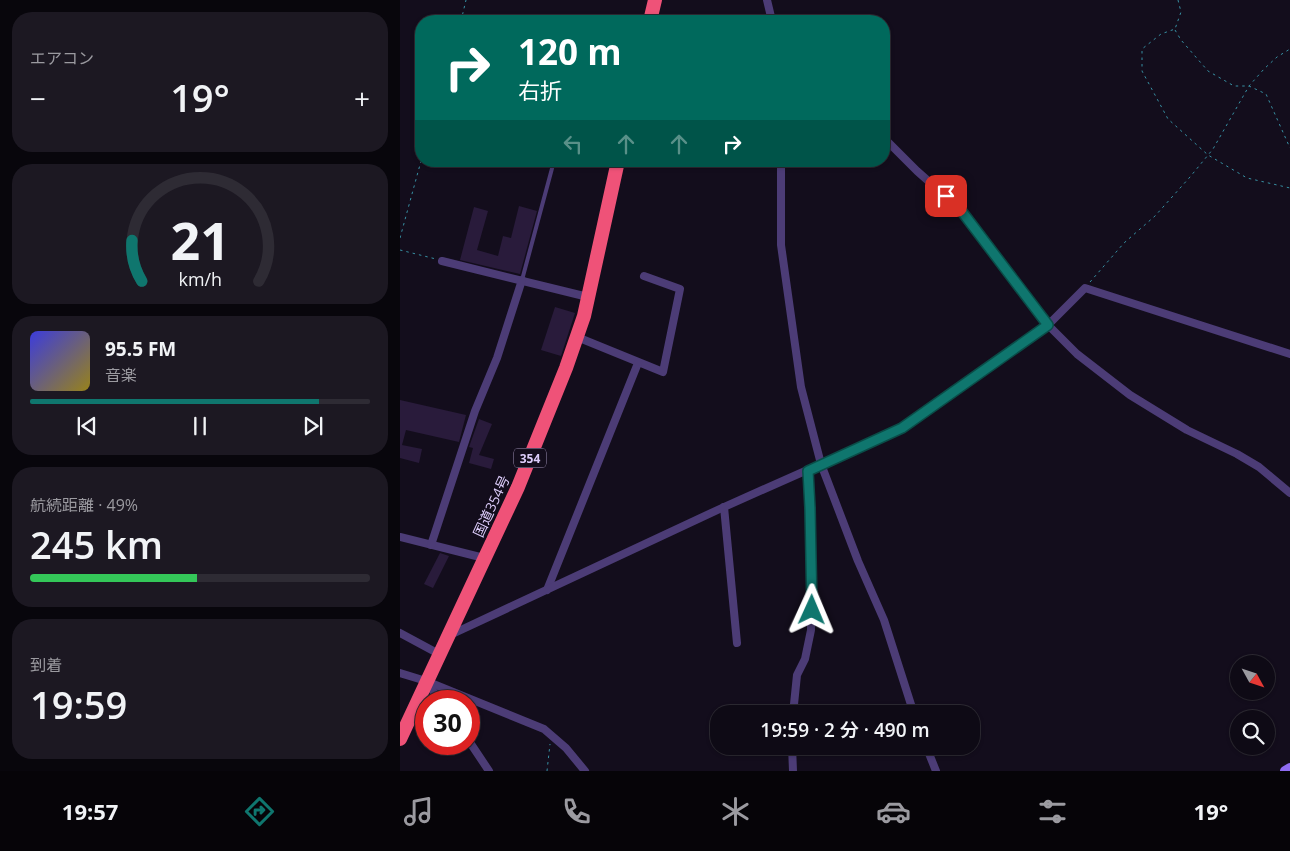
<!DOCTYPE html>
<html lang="ja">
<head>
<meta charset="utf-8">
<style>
  :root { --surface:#0e0a15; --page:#1c1822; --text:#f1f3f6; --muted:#9b9aa0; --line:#2e2b34; --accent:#0f766e }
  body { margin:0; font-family:"Open Sans","Noto Sans JP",sans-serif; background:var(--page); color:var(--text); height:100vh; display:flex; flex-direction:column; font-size:19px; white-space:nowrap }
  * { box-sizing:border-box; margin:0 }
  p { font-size:16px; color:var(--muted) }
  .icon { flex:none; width:28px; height:28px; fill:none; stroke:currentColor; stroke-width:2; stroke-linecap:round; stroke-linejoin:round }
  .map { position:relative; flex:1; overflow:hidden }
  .drawer { display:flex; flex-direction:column; gap:12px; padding:12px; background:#08060c; width:400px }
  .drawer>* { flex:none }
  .banner { position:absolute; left:15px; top:15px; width:475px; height:152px; border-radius:20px; box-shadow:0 1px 4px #0004,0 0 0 1px var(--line); background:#00695c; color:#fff; overflow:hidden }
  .needle { width:32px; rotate:130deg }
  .controls { position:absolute; left:830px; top:655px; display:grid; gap:10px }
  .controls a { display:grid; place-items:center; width:45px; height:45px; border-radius:50%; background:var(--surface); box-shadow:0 1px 4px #0004,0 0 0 1px var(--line); font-size:25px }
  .speed { position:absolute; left:15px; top:690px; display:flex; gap:10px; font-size:25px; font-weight:700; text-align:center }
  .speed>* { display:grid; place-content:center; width:65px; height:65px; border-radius:50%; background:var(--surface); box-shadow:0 1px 4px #0004,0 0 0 1px var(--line); line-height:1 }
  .speed .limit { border:8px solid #d22; background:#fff; color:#111 }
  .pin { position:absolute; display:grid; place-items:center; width:42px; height:42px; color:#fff; margin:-21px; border-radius:10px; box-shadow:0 2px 8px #0006 }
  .me { position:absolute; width:55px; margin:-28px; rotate:1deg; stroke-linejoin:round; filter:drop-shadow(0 0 4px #0008) }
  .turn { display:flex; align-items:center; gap:18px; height:105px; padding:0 20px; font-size:22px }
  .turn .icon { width:65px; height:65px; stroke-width:2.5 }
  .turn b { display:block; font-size:35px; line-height:42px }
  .lanes { display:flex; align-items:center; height:48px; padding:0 20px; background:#0003; justify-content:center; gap:25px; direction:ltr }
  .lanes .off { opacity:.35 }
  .big { font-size:38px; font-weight:600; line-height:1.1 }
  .drawer .widget { flex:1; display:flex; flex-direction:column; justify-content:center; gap:8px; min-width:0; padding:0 18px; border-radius:20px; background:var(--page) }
  .drawer .dial { align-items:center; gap:0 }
  .dial svg { height:130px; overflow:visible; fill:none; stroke:var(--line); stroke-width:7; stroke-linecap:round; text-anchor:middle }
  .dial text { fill:var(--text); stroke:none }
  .song { display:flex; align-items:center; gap:15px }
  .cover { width:60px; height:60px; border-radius:8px; background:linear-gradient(135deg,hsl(240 70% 55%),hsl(50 70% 35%)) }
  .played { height:5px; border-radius:2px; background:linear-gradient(90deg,var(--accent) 85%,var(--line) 85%) }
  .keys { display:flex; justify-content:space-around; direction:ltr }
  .heat { display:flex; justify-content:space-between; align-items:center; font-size:28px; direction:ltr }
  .charge { height:8px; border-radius:4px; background:linear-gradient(90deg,#34c759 49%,var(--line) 0) }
  .trip { position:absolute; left:310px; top:705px; width:270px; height:50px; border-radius:20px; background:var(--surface); box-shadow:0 1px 4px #0004,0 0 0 1px var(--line); font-weight:600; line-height:50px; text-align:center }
  .dock { display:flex; height:80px; justify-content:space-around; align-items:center; background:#060408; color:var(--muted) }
  .dock .icon { width:35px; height:35px }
  .dock .selected { color:var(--accent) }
  .dock b { font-size:22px; color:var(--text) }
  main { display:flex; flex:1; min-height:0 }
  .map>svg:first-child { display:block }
  .building { fill:#291b3b }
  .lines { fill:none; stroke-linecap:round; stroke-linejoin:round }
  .path { stroke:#3790a3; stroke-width:1; stroke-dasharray:2.5 4; stroke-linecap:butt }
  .lane { stroke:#4c3c76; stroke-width:4 }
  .street { stroke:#4c3c76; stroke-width:8 }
  .secondary { stroke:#8f6cf2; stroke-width:10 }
  .highway { stroke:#ef5278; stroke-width:14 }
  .route-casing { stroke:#0a4d48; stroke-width:12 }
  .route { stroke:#0f766e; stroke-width:9 }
  .labels { text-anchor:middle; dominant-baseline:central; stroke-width:5; stroke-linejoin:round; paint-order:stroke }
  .shield { fill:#130d1c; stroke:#a093b7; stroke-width:1 }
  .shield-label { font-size:12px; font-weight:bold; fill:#dcccfa }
  .street-label { font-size:14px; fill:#dcccfa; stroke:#130d1c }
</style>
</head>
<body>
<main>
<section class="drawer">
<div class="widget"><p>エアコン</p>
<div class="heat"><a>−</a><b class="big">19°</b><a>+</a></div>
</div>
<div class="widget dial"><svg viewBox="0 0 100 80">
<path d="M14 69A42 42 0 1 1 86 69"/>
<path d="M14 69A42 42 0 0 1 8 44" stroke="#0f766e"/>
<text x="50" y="56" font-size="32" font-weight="700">21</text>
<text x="50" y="72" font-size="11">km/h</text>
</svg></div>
<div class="widget">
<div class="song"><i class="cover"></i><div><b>95.5 FM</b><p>音楽</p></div></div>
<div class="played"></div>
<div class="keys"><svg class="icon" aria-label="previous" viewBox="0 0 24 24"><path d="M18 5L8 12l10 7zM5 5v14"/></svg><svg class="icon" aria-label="pause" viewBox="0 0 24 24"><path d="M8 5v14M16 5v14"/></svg><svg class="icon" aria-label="next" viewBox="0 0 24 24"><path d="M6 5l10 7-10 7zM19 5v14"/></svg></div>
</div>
<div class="widget"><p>航続距離 · 49%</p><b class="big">245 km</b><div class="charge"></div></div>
<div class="widget"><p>到着</p><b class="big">19:59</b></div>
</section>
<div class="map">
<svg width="890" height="771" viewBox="0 0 890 771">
  <rect width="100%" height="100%" fill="#130d1c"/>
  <g class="building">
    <polygon points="119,206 137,211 120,274 60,260 74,207 88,211 77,250 98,256 103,236 111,238"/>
    <polygon points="155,307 175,313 161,356 141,350"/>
    <polygon points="0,400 66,415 59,442 6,430 2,445 22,449 19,463 0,458"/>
    <polygon points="79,419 92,424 79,455 94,459 91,469 69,463 73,448 69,447"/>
    <polygon points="40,553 49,556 33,588 24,584"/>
  </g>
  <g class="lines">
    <g class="path">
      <polyline points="778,0 781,12 775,29 761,34 742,49 742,71 768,119 808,155 847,178 890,188"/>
      <polyline points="61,21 66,0"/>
      <polyline points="775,30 781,40 808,71 834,86 849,86 866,94 890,148"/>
      <polyline points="0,238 21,161"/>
      <polyline points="0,250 36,259"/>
      <polyline points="690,282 724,243 755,216 790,177 813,149 849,86 864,69 877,57 890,49"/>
      <polyline points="147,771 150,744"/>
    </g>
    <polyline class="lane" points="122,280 154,161"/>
    <g class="street">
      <polyline points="367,0 372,21"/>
      <polyline points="484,138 517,171 560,209 648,325 677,354 730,395 787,430 837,454 859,467 890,493"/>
      <polyline points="381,161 381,245 401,387 421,464 458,561 484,620 514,714"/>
      <polyline points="42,261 188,297"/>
      <polyline points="177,337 263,372 280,289 244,276"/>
      <polyline points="324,507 337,643"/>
      <polyline points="0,537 84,558"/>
      <polyline points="31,545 75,411 97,358 122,280"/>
      <polyline points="147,590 238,363"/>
      <polyline points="0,633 39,654"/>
      <polyline points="48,636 324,507 502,428 648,325 685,288 890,354"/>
      <polyline points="0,673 26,681 144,729 166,748 185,771"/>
      <polyline points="26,681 40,701"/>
      <polyline points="393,714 397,675 405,659 411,630 410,508 408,471"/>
      <polyline points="69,741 89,771"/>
      <polyline points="392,746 393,771"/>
      <polyline points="526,746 536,771"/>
    </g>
    <polyline class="secondary" points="885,771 890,768"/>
    <g class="highway">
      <polyline points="250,21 255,0"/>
      <polyline points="0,739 118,487 166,368 184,316 218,161"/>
    </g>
  </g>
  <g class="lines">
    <defs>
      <polyline id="route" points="412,610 410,508 408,471 502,428 648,325 560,209 546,196"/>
    </defs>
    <use href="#route" class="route-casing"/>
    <use href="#route" class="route"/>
  </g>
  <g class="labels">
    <rect class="shield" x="114" y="448.5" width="32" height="19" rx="4"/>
    <g class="shield-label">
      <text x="130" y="458">354</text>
    </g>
    <g class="street-label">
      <text transform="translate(91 506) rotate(-65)">国道354号</text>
    </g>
  </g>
</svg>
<div class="controls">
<a><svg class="needle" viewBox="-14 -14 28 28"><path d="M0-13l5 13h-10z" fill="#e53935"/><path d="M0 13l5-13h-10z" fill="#9b9aa0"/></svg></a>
<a><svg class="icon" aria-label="search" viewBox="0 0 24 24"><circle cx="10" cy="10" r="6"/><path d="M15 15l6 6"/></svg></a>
</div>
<div class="speed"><div class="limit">30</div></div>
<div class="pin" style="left:546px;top:196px;background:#d93025"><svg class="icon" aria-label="arrive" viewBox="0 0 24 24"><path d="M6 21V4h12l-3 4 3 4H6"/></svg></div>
<svg class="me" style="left:412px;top:610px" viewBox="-20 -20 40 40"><path d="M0-17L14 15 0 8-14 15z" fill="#0f766e" stroke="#fff" stroke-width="4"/></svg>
<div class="trip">19:59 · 2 分 · 490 m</div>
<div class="banner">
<div class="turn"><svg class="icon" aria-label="right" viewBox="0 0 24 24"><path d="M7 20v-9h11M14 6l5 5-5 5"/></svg><div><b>120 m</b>右折</div></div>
<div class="lanes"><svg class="icon off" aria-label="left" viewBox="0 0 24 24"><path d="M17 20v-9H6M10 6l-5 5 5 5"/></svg><svg class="icon off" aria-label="ahead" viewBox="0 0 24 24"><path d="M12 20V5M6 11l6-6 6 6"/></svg><svg class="icon off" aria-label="ahead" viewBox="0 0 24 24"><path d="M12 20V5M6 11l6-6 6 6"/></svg><svg class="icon" aria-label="right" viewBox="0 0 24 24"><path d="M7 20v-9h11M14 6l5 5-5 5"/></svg></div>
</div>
</div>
</main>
<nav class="dock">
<b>19:57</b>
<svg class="icon selected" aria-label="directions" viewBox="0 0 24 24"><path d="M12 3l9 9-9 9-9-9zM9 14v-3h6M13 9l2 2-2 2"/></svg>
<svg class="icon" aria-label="music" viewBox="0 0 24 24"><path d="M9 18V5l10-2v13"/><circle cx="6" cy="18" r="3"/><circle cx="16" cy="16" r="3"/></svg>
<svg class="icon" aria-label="phone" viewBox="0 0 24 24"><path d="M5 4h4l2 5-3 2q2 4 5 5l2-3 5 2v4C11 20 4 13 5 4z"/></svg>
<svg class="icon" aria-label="climate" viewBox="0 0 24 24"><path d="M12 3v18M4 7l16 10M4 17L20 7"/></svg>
<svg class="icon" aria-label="car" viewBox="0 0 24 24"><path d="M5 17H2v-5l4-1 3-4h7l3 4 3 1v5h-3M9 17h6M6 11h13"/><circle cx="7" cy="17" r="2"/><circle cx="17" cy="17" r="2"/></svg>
<svg class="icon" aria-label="filters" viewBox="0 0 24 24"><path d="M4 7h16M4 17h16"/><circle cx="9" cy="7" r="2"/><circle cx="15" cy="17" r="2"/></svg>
<b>19°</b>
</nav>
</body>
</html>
